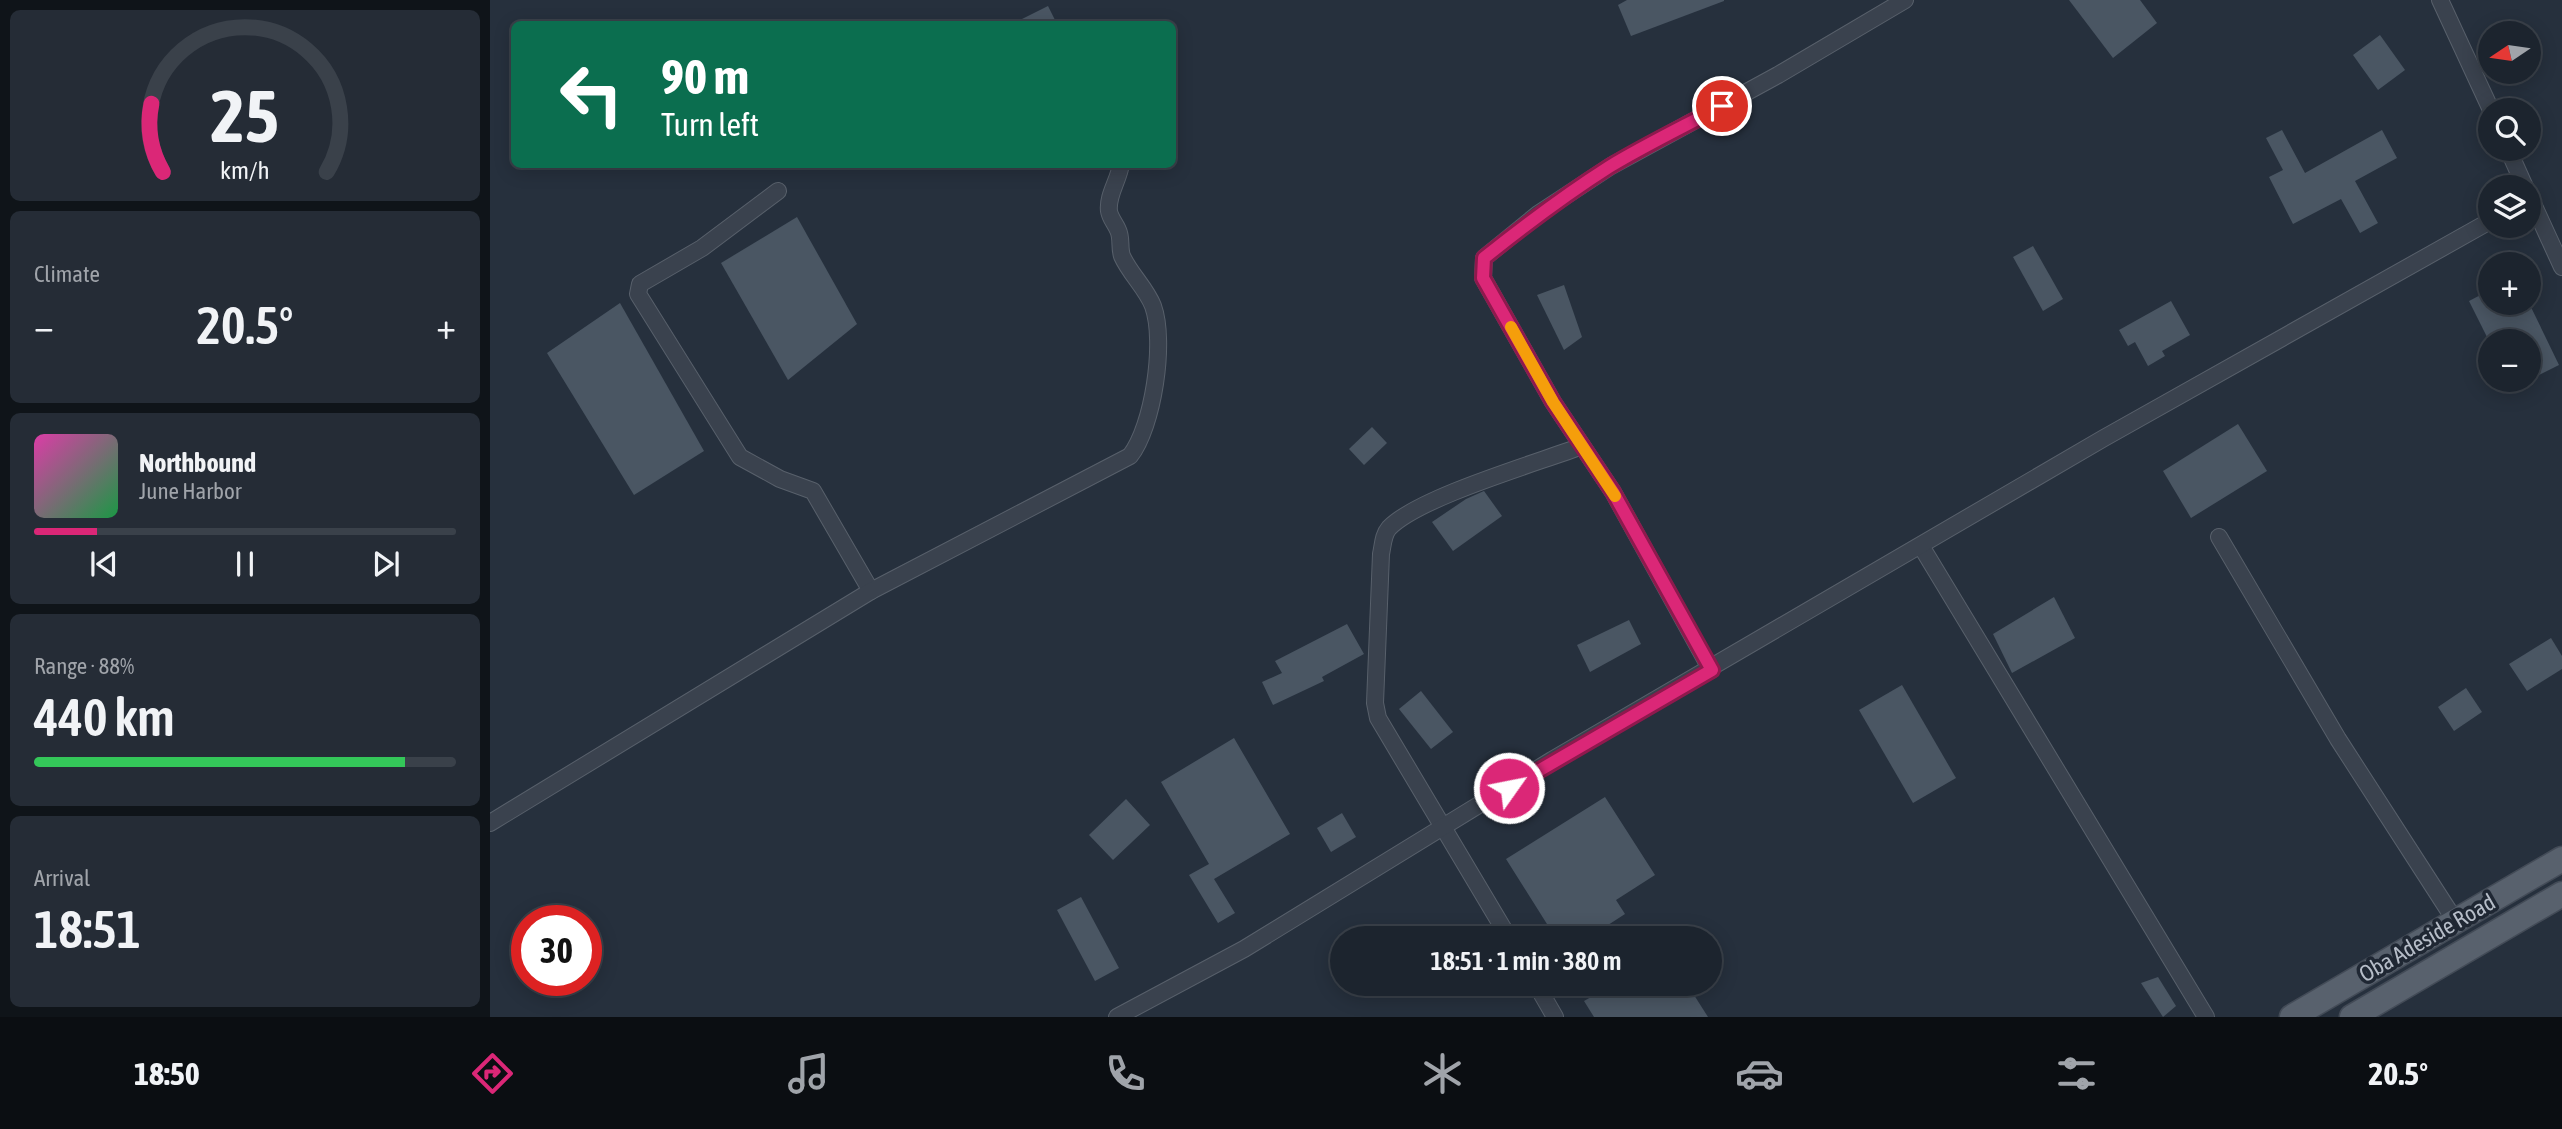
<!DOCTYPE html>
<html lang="en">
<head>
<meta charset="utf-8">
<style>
  :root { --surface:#1c242e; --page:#252c36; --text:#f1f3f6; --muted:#a0a4aa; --line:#3a414a; --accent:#db2777 }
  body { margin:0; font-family:"Asap Condensed",sans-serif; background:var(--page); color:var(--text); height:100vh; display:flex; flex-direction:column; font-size:26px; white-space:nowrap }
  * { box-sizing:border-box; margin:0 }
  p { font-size:23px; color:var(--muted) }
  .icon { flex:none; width:38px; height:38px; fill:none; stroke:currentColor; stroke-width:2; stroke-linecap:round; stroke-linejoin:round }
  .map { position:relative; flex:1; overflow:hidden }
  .panel { display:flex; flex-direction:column; gap:10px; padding:10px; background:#0f1419; width:490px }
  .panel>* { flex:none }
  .top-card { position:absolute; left:21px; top:21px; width:665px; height:147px; border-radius:10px; box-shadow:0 4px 18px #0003,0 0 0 2px var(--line); background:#0b6e4f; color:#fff; overflow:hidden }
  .needle { width:46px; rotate:257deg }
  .buttons { position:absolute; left:1988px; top:21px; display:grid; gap:14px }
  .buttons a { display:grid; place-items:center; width:63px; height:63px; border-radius:50%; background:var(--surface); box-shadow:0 4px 18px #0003,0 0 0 2px var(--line); font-size:35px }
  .speed { position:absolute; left:21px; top:905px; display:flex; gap:14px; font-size:35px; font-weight:700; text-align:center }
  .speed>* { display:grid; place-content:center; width:91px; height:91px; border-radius:50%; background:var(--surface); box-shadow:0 4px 18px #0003,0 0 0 2px var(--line); line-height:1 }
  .speed .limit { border:10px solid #d22; background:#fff; color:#111 }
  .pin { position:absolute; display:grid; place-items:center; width:60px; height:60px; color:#fff; margin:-30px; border:4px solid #fff; border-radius:50%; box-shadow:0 2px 7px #0007 }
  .me { position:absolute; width:77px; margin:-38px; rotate:57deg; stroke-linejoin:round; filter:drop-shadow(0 0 5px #0008) }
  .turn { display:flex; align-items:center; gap:24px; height:147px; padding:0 35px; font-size:32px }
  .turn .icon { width:91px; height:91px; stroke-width:2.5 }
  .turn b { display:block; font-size:49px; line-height:60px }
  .big { font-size:52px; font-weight:600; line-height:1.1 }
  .panel .widget { flex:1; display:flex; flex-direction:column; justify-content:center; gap:10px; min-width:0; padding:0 24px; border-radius:10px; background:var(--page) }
  .panel .dial { align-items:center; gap:0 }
  .dial svg { height:182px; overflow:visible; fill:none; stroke:var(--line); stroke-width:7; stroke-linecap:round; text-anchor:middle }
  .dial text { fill:var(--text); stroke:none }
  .song { display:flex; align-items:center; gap:21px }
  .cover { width:84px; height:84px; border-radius:10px; background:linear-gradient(135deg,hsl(320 70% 55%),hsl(140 70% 35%)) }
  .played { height:7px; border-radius:4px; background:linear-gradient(90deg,var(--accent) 15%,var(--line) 15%) }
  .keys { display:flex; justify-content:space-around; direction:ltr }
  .heat { display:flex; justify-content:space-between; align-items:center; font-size:38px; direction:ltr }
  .charge { height:10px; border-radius:5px; background:linear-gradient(90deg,#34c759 88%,var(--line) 0) }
  .trip { position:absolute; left:840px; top:926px; width:392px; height:70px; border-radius:35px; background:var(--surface); box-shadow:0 4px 18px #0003,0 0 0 2px var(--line); font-weight:600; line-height:70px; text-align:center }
  .tab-bar { display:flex; height:112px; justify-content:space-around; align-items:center; background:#0b0e12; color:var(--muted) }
  .tab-bar .icon { width:49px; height:49px }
  .tab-bar .on { color:var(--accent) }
  .tab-bar b { font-size:32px; color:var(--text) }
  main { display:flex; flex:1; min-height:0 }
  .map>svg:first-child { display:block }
  .building { fill:#4a5663 }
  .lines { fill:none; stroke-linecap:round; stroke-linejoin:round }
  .minor-casing { stroke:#58606b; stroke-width:18 }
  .primary-casing { stroke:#434b57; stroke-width:27 }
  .minor { stroke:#3a424e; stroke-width:16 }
  .primary { stroke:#58616d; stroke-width:24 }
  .route-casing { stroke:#8e194d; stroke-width:18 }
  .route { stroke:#db2777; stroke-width:12 }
  .slow { stroke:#f59e0b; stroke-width:12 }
  .labels { text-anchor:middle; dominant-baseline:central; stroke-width:7; stroke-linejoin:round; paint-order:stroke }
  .street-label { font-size:23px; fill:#b6bdc8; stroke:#1f2733 }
</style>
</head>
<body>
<main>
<section class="panel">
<div class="widget dial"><svg viewBox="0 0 100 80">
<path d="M14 69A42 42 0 1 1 86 69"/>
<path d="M14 69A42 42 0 0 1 9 39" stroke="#db2777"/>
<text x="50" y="56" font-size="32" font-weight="700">25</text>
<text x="50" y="72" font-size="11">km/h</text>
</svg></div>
<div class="widget"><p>Climate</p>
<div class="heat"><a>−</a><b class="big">20.5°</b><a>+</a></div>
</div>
<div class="widget">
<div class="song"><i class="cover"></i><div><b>Northbound</b><p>June Harbor</p></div></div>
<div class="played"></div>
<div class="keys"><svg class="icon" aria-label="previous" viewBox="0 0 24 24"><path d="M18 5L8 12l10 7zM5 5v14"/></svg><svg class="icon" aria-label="pause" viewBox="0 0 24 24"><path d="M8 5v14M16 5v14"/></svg><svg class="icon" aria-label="next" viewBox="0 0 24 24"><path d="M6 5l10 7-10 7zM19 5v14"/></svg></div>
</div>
<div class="widget"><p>Range · 88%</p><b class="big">440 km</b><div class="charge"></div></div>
<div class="widget"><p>Arrival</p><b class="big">18:51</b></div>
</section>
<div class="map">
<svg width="2072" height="1017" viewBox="0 0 2072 1017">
  <rect width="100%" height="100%" fill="#26303d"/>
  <g class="building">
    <polygon points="1137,0 1234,0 1234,1 1141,36 1128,5"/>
    <polygon points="1579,0 1650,0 1667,23 1623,58"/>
    <polygon points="558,6 567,24 522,24"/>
    <polygon points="1890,35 1915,70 1888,90 1863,55"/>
    <polygon points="1792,130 1815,173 1892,130 1907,158 1865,181 1888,223 1870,233 1851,199 1803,224 1779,177 1793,170 1776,138"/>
    <polygon points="307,217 367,324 298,380 231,263"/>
    <polygon points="1543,246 1573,299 1553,311 1523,257"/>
    <polygon points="1074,285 1092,337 1074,350 1047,295"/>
    <polygon points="2000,290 2000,303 2039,303 2069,365 2039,380 2039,341 1999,341 1979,301"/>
    <polygon points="1681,301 1700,335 1672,351 1675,356 1658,366 1645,342 1638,346 1629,330"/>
    <polygon points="130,303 214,451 144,495 57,353"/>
    <polygon points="1748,424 1777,471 1701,518 1673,471"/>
    <polygon points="882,427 897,443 874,465 859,449"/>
    <polygon points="994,491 1012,516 963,551 942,522 976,499"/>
    <polygon points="1564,597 1585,638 1522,673 1503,634"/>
    <polygon points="1139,620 1151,644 1100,672 1087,645"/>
    <polygon points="857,624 874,654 832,677 834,681 783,705 772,682 792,673 785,661"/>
    <polygon points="2061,638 2072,656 2072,669 2037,691 2019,664"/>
    <polygon points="1412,685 1466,778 1423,803 1369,710"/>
    <polygon points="1976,688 1992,712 1964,731 1948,707"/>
    <polygon points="931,691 963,732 941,749 909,709"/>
    <polygon points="744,738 800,834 724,879 745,913 728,923 699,875 719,864 671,782"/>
    <polygon points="1115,797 1165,875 1126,900 1135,914 1098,938 1084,938 1075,924 1062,932 1016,859"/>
    <polygon points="636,799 660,825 623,860 599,835"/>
    <polygon points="852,813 866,837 841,852 827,828"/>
    <polygon points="591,897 629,968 605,981 567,910"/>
    <polygon points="1668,977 1686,1006 1673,1017 1651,983"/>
    <polygon points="1124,984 1197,984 1218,1017 1104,1017 1094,1001"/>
  </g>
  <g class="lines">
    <defs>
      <g id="minor">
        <polyline points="1950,0 2001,110"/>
        <polyline points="2018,149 2035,187"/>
        <polyline points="288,191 212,248 150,284 148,294 250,457 290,479 323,491 381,591"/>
        <polyline points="2039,195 2072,267"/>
        <polyline points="1729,537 1848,739 1966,922"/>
        <polyline points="1431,546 1716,1017"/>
        <polyline points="1221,670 1123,492 1063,402 993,278 994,258 1048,214 1121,166 1288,75 1415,0"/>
        <path d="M0 823 381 591 640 456C663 427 676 342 663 306 656 288 640 274 632 256 629 247 632 238 628 230 625 223 620 218 619 211 617 195 629 180 631 164"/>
        <path d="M1019 938 888 718 885 703 891 554C893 545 893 535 899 528 929 497 1047 463 1092 446"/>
        <polyline points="1046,984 1065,1017"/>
        <polyline points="627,1017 754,949 1062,760 1614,438 2000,221"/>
      </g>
      <g id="primary">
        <polyline points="1802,1017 2072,859"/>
        <polyline points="1862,1017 2072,894"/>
      </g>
    </defs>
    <use href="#minor" class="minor-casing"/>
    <use href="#primary" class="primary-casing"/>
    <use href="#minor" class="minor"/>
    <use href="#primary" class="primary"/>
  </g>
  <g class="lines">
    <defs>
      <path id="route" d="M1019 788 1222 670 1123 492 1063 402 993 278 994 258C1034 226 1075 195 1119 167 1155 145 1195 126 1232 106"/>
    </defs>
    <use href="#route" class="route-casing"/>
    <use href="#route" class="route"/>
    <polyline class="slow" points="1021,327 1063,402 1125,496"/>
  </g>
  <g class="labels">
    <g class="street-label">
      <text transform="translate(1937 938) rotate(-30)">Oba Adeside Road</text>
    </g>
  </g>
</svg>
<div class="buttons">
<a><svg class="needle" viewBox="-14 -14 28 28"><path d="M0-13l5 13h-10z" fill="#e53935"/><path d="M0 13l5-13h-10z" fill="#a0a4aa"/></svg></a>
<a><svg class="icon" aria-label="search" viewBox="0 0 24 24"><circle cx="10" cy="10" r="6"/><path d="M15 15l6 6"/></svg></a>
<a><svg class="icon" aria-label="layers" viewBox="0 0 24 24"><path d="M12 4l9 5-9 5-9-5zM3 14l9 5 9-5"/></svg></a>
<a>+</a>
<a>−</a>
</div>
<div class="speed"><div class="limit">30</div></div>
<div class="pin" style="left:1232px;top:106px;background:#d93025"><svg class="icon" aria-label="arrive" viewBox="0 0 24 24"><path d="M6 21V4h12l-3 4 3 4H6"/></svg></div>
<svg class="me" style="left:1019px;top:788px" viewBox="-20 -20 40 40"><circle r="17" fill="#db2777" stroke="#fff" stroke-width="3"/><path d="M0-11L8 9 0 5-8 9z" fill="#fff"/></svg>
<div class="trip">18:51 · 1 min · 380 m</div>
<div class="top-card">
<div class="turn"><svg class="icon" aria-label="left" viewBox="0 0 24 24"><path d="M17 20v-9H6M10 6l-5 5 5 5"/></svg><div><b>90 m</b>Turn left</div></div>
</div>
</div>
</main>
<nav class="tab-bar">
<b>18:50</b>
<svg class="icon on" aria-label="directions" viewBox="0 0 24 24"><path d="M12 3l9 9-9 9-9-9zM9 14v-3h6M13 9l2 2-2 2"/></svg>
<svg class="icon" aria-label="music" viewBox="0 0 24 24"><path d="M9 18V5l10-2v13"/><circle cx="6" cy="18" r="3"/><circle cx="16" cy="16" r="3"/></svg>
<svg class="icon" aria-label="phone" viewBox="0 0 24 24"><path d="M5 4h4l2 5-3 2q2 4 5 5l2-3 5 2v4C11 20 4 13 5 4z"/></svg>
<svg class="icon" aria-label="climate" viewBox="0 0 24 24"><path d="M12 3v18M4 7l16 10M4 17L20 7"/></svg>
<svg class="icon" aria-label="car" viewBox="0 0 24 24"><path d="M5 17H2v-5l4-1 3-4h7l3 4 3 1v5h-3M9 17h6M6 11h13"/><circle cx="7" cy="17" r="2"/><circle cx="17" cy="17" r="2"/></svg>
<svg class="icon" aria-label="filters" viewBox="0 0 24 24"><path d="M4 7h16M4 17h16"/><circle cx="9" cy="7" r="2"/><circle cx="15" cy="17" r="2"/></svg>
<b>20.5°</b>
</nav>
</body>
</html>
